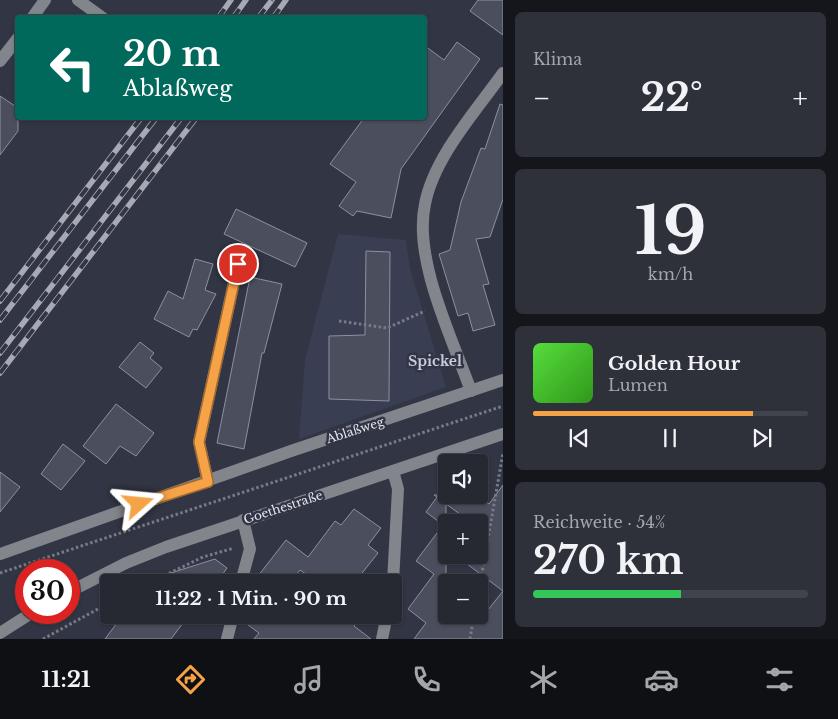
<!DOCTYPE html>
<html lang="de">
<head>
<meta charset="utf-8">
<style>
  :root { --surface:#262832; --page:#2e303a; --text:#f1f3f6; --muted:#a4a6ac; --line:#42444d; --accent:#f6a247 }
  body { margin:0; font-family:"Libre Baskerville",serif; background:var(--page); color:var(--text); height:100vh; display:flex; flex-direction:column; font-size:19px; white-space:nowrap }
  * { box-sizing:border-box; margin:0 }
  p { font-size:16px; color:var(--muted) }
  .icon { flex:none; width:28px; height:28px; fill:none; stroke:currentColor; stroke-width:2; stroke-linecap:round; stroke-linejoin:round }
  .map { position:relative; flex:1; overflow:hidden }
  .sheet { display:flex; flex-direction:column; gap:12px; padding:12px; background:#15161c; width:335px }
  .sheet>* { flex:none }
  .banner { position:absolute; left:15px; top:15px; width:412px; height:105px; border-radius:5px; box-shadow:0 1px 4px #0004,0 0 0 1px var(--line); background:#00695c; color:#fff; overflow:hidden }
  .controls { position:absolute; left:438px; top:454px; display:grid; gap:10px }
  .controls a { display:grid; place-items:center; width:50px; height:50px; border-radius:5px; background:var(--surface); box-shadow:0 1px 4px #0004,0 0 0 1px var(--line); font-size:25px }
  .speed { position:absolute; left:15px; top:559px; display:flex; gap:10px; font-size:25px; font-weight:700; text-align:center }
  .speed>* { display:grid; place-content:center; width:65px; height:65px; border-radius:50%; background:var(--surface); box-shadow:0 1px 4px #0004,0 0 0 1px var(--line); line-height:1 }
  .speed .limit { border:8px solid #d22; background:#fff; color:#111 }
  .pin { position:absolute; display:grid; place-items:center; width:42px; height:42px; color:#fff; margin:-21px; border:2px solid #fff; border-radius:50%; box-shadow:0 1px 5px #0007 }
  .me { position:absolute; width:55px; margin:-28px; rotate:72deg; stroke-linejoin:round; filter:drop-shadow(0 0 4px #0008) }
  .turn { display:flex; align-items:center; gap:18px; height:105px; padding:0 25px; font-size:22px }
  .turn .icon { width:65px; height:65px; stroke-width:2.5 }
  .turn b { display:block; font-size:35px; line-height:42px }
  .big { font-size:38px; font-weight:800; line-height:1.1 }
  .sheet .widget { flex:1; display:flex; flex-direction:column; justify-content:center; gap:8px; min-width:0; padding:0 18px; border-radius:8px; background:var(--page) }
  .sheet .dial { align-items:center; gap:0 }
  .dial b { font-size:65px; line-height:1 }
  .song { display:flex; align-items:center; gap:15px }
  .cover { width:60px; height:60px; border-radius:8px; background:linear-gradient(135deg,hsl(110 70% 55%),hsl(110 70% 35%)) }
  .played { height:5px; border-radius:2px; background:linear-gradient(90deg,var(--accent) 80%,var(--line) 80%) }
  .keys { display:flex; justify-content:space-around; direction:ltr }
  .heat { display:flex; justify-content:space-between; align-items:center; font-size:28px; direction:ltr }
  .charge { height:8px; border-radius:4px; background:linear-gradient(90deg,#34c759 54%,var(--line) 0) }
  .trip { position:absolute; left:100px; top:574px; width:302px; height:50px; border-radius:5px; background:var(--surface); box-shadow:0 1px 4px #0004,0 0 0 1px var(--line); font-weight:800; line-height:50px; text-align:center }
  .tabs { display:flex; height:80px; justify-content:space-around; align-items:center; background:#0f1014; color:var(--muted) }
  .tabs .icon { width:35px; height:35px }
  .tabs .selected { color:var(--accent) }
  .tabs b { font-size:22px; color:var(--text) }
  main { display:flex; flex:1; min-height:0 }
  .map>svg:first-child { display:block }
  .built { fill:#3a3e52 }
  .building { fill:#4b4e5d; stroke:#8c90a1; fill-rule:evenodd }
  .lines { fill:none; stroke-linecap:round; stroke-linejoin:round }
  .path { stroke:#787b87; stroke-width:3; stroke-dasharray:2.5 2.5; stroke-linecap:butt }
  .minor { stroke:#83858c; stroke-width:12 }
  .rail-casing { stroke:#a7aab5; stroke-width:5.5 }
  .rail { stroke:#323543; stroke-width:4; stroke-dasharray:11; stroke-linecap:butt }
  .route-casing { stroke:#a0692e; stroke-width:12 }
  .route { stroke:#f6a247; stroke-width:9 }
  .labels { text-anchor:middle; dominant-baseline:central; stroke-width:5; stroke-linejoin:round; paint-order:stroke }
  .street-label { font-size:12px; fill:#e4e7f0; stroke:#323543 }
  .neighbourhood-label { font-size:14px; font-weight:bold; fill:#c7cbdd; stroke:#323543 }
</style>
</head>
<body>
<main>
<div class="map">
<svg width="503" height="639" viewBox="0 0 503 639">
  <rect width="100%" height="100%" fill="#323543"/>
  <polygon class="built" points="338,234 406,240 410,269 446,387 299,439 305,360"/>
  <g class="building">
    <polygon points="478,0 503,0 503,35 470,11"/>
    <polygon points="457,42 480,59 401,169 391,218 357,211 353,216 339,206 356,182 330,164 364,118 425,118 425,46 444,60"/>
    <polygon points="0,96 18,108 18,131 0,155"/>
    <polygon points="500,104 503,105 503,199 490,237 476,239 489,284 483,285 495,325 473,331 468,313 458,316 439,254 450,250 461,202 481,148 485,149"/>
    <polygon points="236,209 307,243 295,267 224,234"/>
    <polygon points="366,251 390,252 389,401 329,399 329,336 365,335"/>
    <polygon points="195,259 213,264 205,290 216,294 197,330 193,329 189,337 154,319 168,291 183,299"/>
    <polygon points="250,277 282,284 264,353 262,353 244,449 217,443"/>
    <polygon points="140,342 154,353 150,358 162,368 146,388 119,367"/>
    <polygon points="116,404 154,433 136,456 120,446 106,464 83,446"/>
    <polygon points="63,444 85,461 61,490 41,474"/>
    <polygon points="0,472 20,487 0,512"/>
    <path d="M446 485V495H477L489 504 503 485V639H414L426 623 408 609 434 574 416 561 443 525 426 512 437 497 434 495H439ZM446 504 471 522H479V555H455L503 591 484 615H446Z"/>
    <polygon points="354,509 381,528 368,545 378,553 355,582 317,582 300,570 291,582 267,582 258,576 286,540 308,557 335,521 341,525"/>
    <polygon points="215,559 227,568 217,582 153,582 152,579"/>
    <polygon points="123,615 189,615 171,639 105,639"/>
    <polygon points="241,615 363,615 354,626 371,639 254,639 259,633 240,619"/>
  </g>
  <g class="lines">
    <g class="path">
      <polyline points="339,321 387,328 425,311"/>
      <polyline points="0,573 503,406"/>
      <polyline points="140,575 149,582"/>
      <polyline points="151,582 203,557 234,548"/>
      <polyline points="479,590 503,453"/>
      <polyline points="43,639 109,603"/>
      <polyline points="470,639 474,615"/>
    </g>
    <g class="minor">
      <polyline points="78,0 103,18"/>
      <polyline points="32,18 45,0"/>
      <polyline points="0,61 18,38"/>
      <path d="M471 391C452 338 413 259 425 204 434 157 476 111 503 73"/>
      <polyline points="208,482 199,442 238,264"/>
      <polyline points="0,554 291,451 503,380"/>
      <polyline points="241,582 250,549 243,520"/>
      <polyline points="393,582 398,489 393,471"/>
      <polyline points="69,592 126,563 166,547 503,434"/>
      <polyline points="0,633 33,612"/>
      <polyline points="227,639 233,615"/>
      <polyline points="382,639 387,615"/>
    </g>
    <defs>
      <g id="rail">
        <polyline points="218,18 231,0"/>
        <polyline points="233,18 246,0"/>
        <polyline points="258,18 272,0"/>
        <polyline points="273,18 286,0"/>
        <polyline points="0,301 141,118"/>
        <polyline points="0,320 156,118"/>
        <polyline points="0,353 181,118"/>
        <polyline points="0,373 196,118"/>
      </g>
    </defs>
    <use href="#rail" class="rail-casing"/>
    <use href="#rail" class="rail"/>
  </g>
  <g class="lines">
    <defs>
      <polyline id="route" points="139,504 208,482 199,442 238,264"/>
    </defs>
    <use href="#route" class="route-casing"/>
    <use href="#route" class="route"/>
  </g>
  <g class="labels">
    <g class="street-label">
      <text transform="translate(355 430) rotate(-18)">Ablaßweg</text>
      <text transform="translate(283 507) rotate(-18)">Goethestraße</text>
    </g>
    <g class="neighbourhood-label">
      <text x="435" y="361">Spickel</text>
    </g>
  </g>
</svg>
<div class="controls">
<a><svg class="icon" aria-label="sound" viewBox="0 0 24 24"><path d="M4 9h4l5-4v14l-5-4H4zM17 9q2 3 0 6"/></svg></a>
<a>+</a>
<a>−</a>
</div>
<div class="speed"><div class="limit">30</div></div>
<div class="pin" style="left:238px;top:264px;background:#d93025"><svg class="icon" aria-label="arrive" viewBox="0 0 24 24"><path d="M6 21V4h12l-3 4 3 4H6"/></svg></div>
<svg class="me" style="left:139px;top:504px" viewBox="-20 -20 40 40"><path d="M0-17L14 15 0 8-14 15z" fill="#f6a247" stroke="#fff" stroke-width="4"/></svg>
<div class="trip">11:22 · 1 Min. · 90 m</div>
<div class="banner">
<div class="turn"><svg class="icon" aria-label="left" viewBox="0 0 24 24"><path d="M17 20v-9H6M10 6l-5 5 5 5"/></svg><div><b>20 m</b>Ablaßweg</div></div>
</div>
</div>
<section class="sheet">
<div class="widget"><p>Klima</p>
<div class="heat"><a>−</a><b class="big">22°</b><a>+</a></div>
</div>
<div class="widget dial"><b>19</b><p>km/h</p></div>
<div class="widget">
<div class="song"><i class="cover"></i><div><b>Golden Hour</b><p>Lumen</p></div></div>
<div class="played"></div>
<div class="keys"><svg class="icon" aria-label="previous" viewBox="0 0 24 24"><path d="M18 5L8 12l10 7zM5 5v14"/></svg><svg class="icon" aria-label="pause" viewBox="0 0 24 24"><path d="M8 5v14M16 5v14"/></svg><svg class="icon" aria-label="next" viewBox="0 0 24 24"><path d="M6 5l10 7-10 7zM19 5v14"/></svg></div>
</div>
<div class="widget"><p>Reichweite · 54%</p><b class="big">270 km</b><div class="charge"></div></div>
</section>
</main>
<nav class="tabs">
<b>11:21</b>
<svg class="icon selected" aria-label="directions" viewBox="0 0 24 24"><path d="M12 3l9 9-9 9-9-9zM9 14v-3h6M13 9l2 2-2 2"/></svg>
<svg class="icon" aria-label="music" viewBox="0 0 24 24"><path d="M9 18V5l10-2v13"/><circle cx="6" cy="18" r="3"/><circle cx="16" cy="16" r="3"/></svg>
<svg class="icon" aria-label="phone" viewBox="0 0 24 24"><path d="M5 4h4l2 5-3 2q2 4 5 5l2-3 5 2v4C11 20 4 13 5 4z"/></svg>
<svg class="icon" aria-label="climate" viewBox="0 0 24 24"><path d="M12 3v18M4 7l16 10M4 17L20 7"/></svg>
<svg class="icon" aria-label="car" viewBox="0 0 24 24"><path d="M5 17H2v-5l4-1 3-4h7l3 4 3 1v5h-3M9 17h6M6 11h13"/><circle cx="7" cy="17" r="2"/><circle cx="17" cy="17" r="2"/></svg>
<svg class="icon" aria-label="filters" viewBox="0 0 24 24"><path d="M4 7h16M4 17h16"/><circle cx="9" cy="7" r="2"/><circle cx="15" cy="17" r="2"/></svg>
</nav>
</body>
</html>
